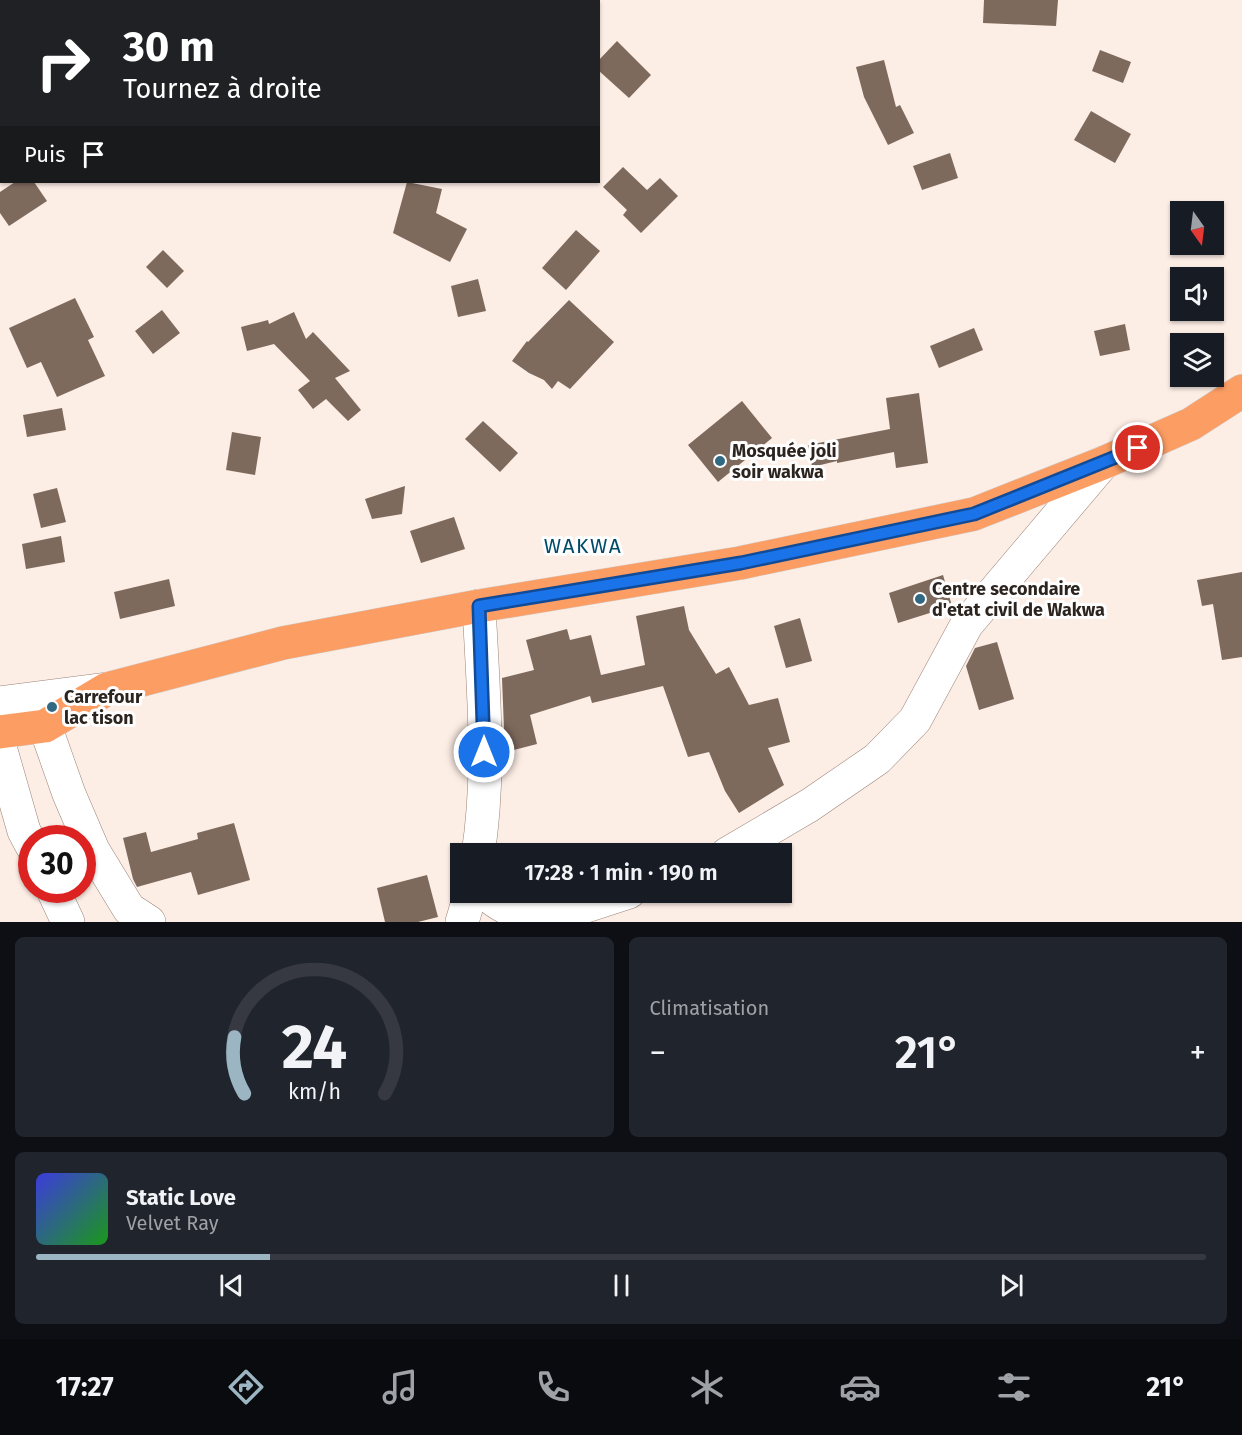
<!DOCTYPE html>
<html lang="fr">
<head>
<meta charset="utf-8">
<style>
  :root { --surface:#171b24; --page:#20242c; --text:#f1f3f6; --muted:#9ea1a6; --line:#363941; --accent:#9bb5c2 }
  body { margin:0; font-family:"Fira Sans",sans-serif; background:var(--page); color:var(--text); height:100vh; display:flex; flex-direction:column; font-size:22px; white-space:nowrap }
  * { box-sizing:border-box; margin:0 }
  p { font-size:20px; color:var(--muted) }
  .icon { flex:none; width:33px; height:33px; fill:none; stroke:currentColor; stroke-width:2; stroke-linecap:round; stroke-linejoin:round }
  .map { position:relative; height:922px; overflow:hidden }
  .panel { display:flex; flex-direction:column; gap:15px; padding:15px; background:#0d0f14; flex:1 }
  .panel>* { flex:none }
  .hud { position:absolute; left:0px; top:0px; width:600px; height:183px; box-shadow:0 2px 4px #0004; background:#202124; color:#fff; overflow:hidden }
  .needle { width:39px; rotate:166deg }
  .tools { position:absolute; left:1170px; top:201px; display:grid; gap:12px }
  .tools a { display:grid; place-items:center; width:54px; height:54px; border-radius:0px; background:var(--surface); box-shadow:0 2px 4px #0004; font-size:30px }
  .speed { position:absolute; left:18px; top:825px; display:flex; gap:12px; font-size:30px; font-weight:700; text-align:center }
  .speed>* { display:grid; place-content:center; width:78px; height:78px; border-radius:50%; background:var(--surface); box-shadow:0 2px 4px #0004; line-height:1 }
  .speed .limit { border:9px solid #d22; background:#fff; color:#111 }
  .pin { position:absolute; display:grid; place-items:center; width:51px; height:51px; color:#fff; margin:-26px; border:3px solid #fff; border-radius:50%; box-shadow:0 2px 6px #0007 }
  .me { position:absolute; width:66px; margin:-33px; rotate:0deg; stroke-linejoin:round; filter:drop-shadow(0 0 4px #0008) }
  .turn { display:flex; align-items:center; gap:21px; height:126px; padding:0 24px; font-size:27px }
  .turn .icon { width:78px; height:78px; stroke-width:2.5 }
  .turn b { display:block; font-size:42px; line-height:51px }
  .then { display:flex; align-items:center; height:57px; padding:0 24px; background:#0003; gap:12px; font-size:22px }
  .big { font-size:45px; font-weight:600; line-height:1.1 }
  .panel .tile { flex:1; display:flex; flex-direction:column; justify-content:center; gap:9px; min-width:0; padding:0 21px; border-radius:9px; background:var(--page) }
  .panel .dial { align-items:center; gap:0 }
  .dial svg { height:156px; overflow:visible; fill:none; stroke:var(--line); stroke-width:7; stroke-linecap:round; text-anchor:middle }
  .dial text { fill:var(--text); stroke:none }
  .song { display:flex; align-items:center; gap:18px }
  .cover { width:72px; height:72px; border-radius:9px; background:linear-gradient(135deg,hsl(240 70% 55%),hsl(120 70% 35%)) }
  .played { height:6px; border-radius:3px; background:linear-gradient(90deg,var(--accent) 20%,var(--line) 20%) }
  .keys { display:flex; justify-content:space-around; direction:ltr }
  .heat { display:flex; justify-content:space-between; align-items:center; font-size:33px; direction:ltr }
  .panel .tiles { flex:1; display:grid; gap:15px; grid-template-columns:1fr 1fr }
  .tile:last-child { grid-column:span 2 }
  .trip { position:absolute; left:450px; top:843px; width:342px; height:60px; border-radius:0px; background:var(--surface); box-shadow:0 2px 4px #0004; font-weight:600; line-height:60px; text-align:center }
  .dock { display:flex; height:96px; justify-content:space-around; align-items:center; background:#090b0e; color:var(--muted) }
  .dock .icon { width:42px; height:42px }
  .dock .current { color:var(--accent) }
  .dock b { font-size:27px; color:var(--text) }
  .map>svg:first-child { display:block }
  .building { fill:#7e695d }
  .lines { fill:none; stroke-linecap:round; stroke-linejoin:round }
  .minor-casing { stroke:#9a8478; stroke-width:34 }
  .highway-casing { stroke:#d1cfce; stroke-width:34 }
  .path { stroke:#918680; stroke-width:4; stroke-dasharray:3 4.5; stroke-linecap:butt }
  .minor { stroke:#fff; stroke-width:33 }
  .highway { stroke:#fc9d63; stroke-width:33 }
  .route-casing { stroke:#114b97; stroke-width:15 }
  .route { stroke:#1a73e8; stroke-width:10 }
  .poi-dot { fill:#316983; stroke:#fefefe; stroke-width:2 }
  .labels { text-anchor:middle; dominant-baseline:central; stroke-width:6; stroke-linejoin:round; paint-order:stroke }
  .poi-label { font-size:18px; font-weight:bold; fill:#2c241f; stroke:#fefefe; text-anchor:start }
  .quarter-label { font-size:21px; letter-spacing:1.5px; fill:#004c68; stroke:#fefefe }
</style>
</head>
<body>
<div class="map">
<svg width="1242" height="922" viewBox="0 0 1242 922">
  <rect width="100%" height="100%" fill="#fcede5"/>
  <g class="building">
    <polygon points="984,0 1058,0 1056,26 983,23"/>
    <polygon points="617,41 651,75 629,98 598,70 598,61"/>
    <polygon points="1100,50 1131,62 1123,83 1092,71"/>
    <polygon points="884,60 896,107 900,105 914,133 888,145 864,97 856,67"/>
    <polygon points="1091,111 1131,134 1115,163 1074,140"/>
    <polygon points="950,153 958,178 922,190 913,166"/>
    <polygon points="623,167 647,190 660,178 678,196 641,233 623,215 627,210 603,187"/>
    <polygon points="15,182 34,182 47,201 9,226 0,213 0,192"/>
    <polygon points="407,182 442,189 436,213 467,229 450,262 393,233"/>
    <polygon points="576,230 600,251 566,290 542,268"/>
    <polygon points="163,250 184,271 167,288 146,267"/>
    <polygon points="478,279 486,311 458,317 451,286"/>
    <polygon points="75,298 94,337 88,340 105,376 57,397 41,362 27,368 9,328"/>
    <polygon points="569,300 614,342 570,389 558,381 552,389 544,380 529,373 512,361 527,341 528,342"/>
    <polygon points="162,310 180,333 153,354 135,331"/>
    <polygon points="294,312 306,339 313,332 350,371 335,378 361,410 348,421 326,399 313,409 298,390 310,381 274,344 247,351 241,327 268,320 269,324"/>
    <polygon points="1125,324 1130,350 1100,356 1094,331"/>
    <polygon points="974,328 983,350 939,368 930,346"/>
    <polygon points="919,393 928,463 896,468 894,452 837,463 837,461 812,467 808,445 890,429 886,398"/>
    <polygon points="742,401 772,438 718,482 688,445"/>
    <polygon points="62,408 66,430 27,437 23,415"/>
    <polygon points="483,421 518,453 500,472 465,439"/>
    <polygon points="232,432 261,437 255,475 226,470"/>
    <polygon points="405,486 402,514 372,519 365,499"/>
    <polygon points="57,488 66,522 41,528 33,494"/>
    <polygon points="454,517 465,549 421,563 410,531"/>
    <polygon points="61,536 65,562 26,569 22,544"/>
    <polygon points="1242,572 1242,657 1222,660 1213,604 1202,606 1197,580"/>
    <polygon points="943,575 952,606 898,623 889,593"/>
    <polygon points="169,579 175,606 120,619 114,592"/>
    <polygon points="684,606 689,630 716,674 729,667 749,705 778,698 790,742 768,748 784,785 739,813 725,791 709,752 688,757 663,686 592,703 590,696 530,715 537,744 510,751 504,729 502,678 534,670 526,640 567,629 570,640 591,635 601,675 645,665 636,616"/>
    <polygon points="800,618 812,661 786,668 774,626"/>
    <polygon points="997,642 1014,699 979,710 966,666 975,648"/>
    <polygon points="234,823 250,880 198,895 191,872 137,887 133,879 123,838 146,832 151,852 198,839 197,833"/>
    <polygon points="427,875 438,917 418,922 385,922 377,888"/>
  </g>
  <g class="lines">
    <defs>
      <g id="minor">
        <polyline points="0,69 2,70"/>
        <polyline points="0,703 107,689"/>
        <polyline points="45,726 69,794 93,850 129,909 149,922"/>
        <polyline points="0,747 24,831 32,846"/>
        <path d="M478 854C491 772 483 688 479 606"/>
        <polyline points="727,854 810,805 877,759 915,720 967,624 1103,463"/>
        <polyline points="53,890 68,922"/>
        <path d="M485 892C501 909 522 915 544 919"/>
        <polyline points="462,922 471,892"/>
        <polyline points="537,922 629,892"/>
      </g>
      <polyline id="highway" points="0,732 45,726 107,689 283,643 479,606 740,563 974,514 1103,463 1191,424 1242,391"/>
    </defs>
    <use href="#minor" class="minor-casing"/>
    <use href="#highway" class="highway-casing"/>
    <polyline class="path" points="361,0 362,2"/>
    <use href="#minor" class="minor"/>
    <use href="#highway" class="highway"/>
  </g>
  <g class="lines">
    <defs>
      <polyline id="route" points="484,752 479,606 741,563 974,514 1138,448"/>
    </defs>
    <use href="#route" class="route-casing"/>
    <use href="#route" class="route"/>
  </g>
  <g class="poi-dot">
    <circle cx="720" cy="461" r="6"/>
    <circle cx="920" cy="599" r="6"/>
    <circle cx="52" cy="707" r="6"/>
  </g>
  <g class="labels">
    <g class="poi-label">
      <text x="732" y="451">Mosquée joli<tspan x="732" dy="21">soir wakwa</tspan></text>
      <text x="932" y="589">Centre secondaire<tspan x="932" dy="21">d'etat civil de Wakwa</tspan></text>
      <text x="64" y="697">Carrefour<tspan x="64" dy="21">lac tison</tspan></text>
    </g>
    <g class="quarter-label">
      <text x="583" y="546">WAKWA</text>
    </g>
  </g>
</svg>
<div class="tools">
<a><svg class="needle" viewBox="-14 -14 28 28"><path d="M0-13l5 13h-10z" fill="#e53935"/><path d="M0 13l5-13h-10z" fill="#9ea1a6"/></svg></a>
<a><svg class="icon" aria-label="sound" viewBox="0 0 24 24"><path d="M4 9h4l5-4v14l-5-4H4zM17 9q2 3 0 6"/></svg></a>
<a><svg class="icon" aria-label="layers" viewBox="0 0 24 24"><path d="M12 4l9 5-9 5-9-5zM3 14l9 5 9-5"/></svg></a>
</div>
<div class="speed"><div class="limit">30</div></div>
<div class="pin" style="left:1138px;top:448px;background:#d93025"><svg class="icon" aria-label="arrive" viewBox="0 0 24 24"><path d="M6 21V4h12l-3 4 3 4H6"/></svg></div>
<svg class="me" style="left:484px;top:752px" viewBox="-20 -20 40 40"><circle r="17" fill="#1a73e8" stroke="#fff" stroke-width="3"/><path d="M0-11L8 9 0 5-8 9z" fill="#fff"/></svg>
<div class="trip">17:28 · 1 min · 190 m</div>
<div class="hud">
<div class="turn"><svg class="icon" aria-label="right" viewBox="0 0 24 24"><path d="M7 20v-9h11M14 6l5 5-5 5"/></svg><div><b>30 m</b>Tournez à droite</div></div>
<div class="then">Puis<svg class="icon" aria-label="arrive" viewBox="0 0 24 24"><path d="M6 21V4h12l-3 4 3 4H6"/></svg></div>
</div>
</div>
<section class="panel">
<div class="tiles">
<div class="tile dial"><svg viewBox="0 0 100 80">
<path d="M14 69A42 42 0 1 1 86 69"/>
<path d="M14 69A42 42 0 0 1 9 40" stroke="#9bb5c2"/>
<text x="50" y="56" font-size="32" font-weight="700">24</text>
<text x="50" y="72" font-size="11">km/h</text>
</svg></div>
<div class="tile"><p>Climatisation</p>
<div class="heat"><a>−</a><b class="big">21°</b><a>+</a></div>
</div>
<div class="tile">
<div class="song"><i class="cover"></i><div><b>Static Love</b><p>Velvet Ray</p></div></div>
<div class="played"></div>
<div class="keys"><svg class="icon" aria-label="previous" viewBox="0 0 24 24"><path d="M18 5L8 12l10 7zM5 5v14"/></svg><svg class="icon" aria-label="pause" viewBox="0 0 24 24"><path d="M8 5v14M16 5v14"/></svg><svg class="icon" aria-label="next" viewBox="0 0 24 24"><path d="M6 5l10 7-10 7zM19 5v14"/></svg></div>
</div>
</div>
</section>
<nav class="dock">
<b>17:27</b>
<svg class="icon current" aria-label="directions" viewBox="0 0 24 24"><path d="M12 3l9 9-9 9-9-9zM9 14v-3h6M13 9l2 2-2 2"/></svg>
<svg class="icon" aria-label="music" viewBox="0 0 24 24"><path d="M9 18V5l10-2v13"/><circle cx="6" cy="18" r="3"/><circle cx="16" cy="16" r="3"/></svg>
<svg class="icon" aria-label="phone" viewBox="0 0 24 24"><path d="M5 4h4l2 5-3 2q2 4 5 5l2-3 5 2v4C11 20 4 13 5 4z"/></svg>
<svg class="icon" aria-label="climate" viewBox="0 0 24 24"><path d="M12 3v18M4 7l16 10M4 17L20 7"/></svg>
<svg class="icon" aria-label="car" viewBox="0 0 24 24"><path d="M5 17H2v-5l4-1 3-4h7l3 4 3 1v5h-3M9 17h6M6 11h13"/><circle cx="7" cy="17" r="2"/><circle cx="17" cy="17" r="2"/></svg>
<svg class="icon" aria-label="filters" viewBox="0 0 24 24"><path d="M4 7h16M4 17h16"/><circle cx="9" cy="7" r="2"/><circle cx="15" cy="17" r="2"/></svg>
<b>21°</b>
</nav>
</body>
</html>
